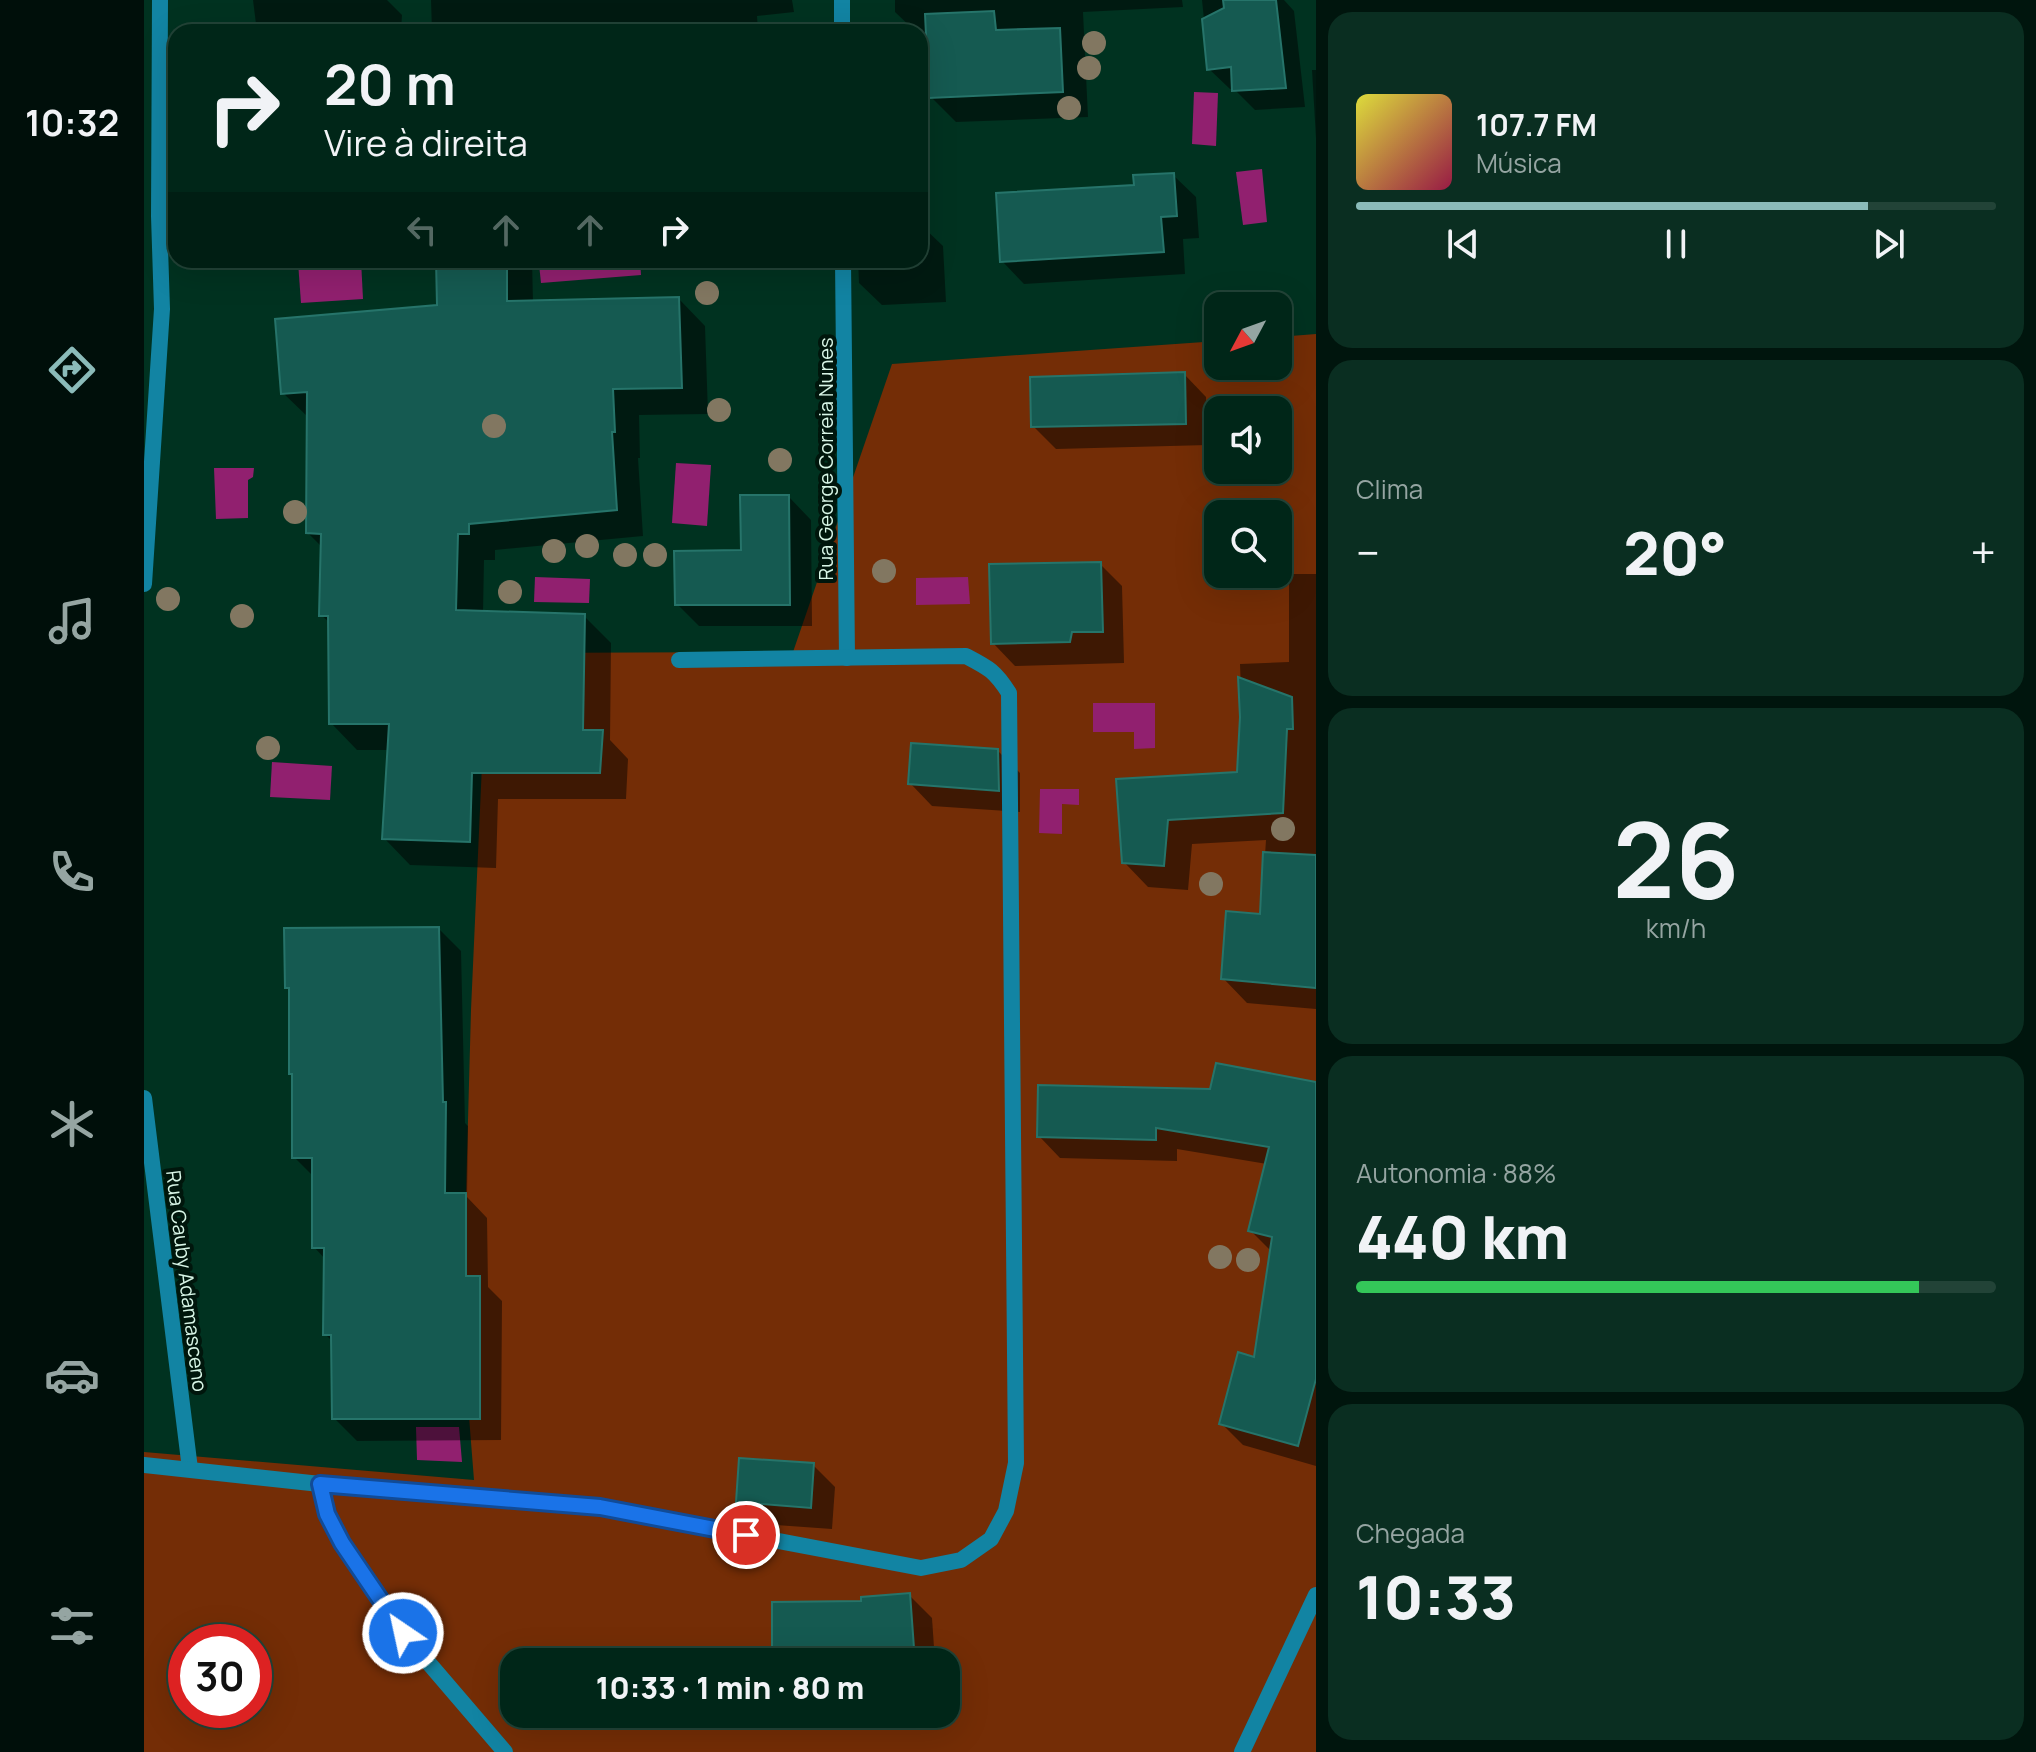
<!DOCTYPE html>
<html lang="pt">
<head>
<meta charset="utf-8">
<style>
  :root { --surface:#002618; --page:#0a2e21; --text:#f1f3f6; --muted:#95a5a2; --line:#224337; --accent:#8bbbb9 }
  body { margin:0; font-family:Manrope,sans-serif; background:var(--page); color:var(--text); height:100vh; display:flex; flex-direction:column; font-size:30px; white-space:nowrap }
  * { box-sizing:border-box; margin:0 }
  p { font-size:26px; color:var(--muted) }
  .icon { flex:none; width:44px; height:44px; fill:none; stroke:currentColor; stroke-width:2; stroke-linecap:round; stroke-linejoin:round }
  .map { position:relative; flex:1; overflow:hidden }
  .drawer { display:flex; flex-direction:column; gap:12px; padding:12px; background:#00150d; width:720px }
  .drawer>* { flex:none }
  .guide { position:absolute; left:24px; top:24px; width:760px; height:244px; border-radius:24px; box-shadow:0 8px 32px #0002,0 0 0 2px var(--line); background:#002618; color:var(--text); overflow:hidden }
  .needle { width:52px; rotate:229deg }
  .controls { position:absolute; left:1060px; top:292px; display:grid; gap:16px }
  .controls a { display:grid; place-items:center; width:88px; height:88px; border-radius:16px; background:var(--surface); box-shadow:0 8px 32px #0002,0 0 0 2px var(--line); font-size:40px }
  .speed { position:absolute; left:24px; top:1624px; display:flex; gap:16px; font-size:40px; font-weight:700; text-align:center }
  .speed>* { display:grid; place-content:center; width:104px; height:104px; border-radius:50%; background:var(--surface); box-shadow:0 8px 32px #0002,0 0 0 2px var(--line); line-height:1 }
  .speed .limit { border:12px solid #d22; background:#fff; color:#111 }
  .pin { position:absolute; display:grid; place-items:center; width:68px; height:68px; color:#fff; margin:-34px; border:4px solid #fff; border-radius:50%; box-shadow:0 2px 8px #0007 }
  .me { position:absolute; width:88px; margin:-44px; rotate:326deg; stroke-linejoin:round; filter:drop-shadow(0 0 6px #0008) }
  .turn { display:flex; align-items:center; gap:28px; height:168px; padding:0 24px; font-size:36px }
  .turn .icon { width:104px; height:104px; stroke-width:2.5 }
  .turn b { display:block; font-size:56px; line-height:68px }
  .lanes { display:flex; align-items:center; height:76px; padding:0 24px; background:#0003; justify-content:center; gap:40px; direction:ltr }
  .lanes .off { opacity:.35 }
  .big { font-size:60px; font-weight:800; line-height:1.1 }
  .drawer .widget { flex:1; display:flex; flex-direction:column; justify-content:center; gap:12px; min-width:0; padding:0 28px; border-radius:24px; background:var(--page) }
  .drawer .dial { align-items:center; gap:0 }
  .dial b { font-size:104px; line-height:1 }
  .song { display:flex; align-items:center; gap:24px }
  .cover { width:96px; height:96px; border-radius:12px; background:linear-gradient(135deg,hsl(60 70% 55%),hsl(340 70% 35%)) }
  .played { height:8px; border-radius:4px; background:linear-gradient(90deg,var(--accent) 80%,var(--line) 80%) }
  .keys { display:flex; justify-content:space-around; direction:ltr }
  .heat { display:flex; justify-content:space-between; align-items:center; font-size:44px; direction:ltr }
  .charge { height:12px; border-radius:6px; background:linear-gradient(90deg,#34c759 88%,var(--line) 0) }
  .trip { position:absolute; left:356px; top:1648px; width:460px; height:80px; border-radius:24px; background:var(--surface); box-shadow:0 8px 32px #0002,0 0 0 2px var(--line); font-weight:800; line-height:80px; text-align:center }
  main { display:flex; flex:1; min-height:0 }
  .dock { display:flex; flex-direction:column; width:144px; justify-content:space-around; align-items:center; background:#000f0a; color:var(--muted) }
  .dock .icon { width:56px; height:56px }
  .dock .active { color:var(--accent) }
  .dock b { font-size:36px; color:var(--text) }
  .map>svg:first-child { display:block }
  .green { fill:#742d06; fill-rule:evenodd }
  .water { fill:#91206f }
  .shadow { fill:#0007 }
  .building { fill:#155a51; stroke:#26746a; stroke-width:2 }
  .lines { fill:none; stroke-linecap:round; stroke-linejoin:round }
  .street { stroke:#1284a3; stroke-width:16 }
  .tree { fill:#827761 }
  .route-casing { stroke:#114b97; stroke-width:20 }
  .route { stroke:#1a73e8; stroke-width:14 }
  .labels { text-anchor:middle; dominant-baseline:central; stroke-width:8; stroke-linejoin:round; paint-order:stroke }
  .street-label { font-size:20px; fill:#d8f6e7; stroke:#00160c }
</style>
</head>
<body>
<main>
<nav class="dock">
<b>10:32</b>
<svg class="icon active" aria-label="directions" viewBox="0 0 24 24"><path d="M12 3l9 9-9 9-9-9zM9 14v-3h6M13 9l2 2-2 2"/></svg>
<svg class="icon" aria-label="music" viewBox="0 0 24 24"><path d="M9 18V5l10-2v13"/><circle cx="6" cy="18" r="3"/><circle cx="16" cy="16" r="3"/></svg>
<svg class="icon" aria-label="phone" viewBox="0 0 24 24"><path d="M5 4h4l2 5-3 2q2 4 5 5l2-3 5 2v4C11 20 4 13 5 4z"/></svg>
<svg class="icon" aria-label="climate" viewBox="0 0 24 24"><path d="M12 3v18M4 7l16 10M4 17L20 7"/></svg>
<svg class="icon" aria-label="car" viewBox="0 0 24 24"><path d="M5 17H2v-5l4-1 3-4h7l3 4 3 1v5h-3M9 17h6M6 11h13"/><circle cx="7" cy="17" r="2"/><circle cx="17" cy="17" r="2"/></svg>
<svg class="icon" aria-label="filters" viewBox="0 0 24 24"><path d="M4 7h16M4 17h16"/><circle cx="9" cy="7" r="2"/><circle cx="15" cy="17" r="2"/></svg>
</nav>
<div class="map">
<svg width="1172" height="1752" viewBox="0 0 1172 1752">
  <rect width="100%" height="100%" fill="#003220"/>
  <path class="green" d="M1172 334V1752H0V1452L330 1480 321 1366 322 1193 327 1010 343 653 649 652 748 364 1074 341V366H1134V337ZM1074 410H1134V470H1074ZM1074 514H1134V574H1074ZM42 1642H110V1710H42ZM370 1662H802V1714H370Z"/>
  <g class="water">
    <polygon points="1050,92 1074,93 1072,146 1048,144"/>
    <polygon points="1118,169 1123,222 1099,225 1092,172"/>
    <polygon points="217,260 219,299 157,303 154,262"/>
    <polygon points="399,260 496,260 497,275 397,283 395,264"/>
    <polygon points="532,463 567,465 563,526 528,523"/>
    <polygon points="70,468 110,468 109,477 104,480 104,518 72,519"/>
    <polygon points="391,577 446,579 445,603 390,602"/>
    <polygon points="824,577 826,604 772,605 772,578"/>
    <polygon points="949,703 1011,703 1011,748 990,749 990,732 949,732"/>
    <polygon points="128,762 188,766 186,800 126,797"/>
    <polygon points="896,789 935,789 935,805 918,804 918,834 895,833"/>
    <polygon points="272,1427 315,1427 318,1462 273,1460"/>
  </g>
  <g class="shadow">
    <polygon points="109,0 243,0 258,15 257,32 113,32"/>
    <polygon points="287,0 648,0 650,12 613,16 614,32 450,32 450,29 419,32 288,32"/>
    <polygon points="751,0 1038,0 1039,7 939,12 944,117 812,122 787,97 784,37 777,37 776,32 772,32 751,12"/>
    <polygon points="1058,0 1140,0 1150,11 1161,107 1111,110 1090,89 1086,89 1065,69"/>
    <polygon points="1168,70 1172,70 1172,138"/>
    <polygon points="1029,175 1052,197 1055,238 1039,239 1041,274 880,284 858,261 992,187"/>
    <polygon points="776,224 799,246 802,302 738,305 715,283 714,260 776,260"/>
    <polygon points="294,260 388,260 389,302 535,299 561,326 564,414 495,415 496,458 494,458 499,536 351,550 351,560 340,560 339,613 440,616 467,643 466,740 484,759 482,799 354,799 352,868 266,865 240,838 246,750 213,750 187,723 186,623 177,615 178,547 164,533 165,418 139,393 295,307"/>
    <polygon points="1040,374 1062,397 1064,445 912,449 889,426"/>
    <polygon points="645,497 667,520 668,626 555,626 533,604 599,552"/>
    <polygon points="956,564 978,586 980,663 871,666 849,643"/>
    <polygon points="1145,574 1172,574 1172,1009 1103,1003 1079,978 1117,916 1122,840 1048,844 1044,890 1004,887 980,862 975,781 1095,774 1098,717 1096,664 1145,662"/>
    <polygon points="854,751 876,773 876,812 788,806 766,783"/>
    <polygon points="295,929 317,951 321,1123 324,1126 323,1197 343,1218 344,1287 358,1301 357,1440 213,1441 190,1418 189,1342 181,1334 182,1260 170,1247 170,1177 150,1157 150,1076 147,1073 147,991 143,988"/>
    <polygon points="1172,1085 1172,1466 1099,1445 1077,1423 1111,1359 1128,1252 1106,1230 1123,1164 1033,1149 1033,1161 916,1158 895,1136 1068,1091"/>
    <polygon points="669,1465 691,1487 688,1529 617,1524 594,1501"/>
    <polygon points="765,1595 788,1618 791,1662 630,1662 719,1603"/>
  </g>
  <g class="building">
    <polygon points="1079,0 1132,0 1142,88 1088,91 1087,67 1063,70 1058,19 1080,8"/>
    <polygon points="850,11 852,30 916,28 919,92 785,98 781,14"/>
    <polygon points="1030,173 1033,216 1017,217 1020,252 856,262 852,193 990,185 989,175"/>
    <polygon points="292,260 363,260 363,301 535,297 538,388 469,389 471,432 468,432 473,510 325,524 325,534 314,534 312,610 441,614 439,730 459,730 456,773 328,773 326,842 238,839 245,724 185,724 184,616 175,616 177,534 162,533 163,392 137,394 131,319 293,305"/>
    <polygon points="1041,372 1042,424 887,427 886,377"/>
    <polygon points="596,495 645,495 646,605 531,605 530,551 597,550"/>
    <polygon points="957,562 959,632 928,632 926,642 847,644 845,564"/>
    <polygon points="1094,677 1148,697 1149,729 1143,729 1139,813 1024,820 1020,866 978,863 972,779 1093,772 1096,717"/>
    <polygon points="767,743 854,749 855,791 764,784"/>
    <polygon points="1119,852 1172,855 1172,988 1077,979 1082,911 1116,914"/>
    <polygon points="295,927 299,1102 302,1102 301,1193 322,1193 322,1276 336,1276 336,1419 188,1419 187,1335 179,1335 180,1248 168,1248 168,1158 148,1158 148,1074 145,1074 145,988 141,988 140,928"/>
    <polygon points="1072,1063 1172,1082 1172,1379 1154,1446 1075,1424 1094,1352 1110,1357 1128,1237 1104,1231 1125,1147 1012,1128 1012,1140 893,1137 894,1085 1066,1089"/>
    <polygon points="595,1458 670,1463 667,1508 592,1502"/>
    <polygon points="766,1593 771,1662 628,1662 628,1602 717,1601 717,1597"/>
  </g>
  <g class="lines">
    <g class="street">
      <polyline points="698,0 698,32"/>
      <polyline points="699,260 703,658"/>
      <polyline points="0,584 18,309 15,216 16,0"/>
      <polyline points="0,1098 46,1469"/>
      <path d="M0 1465 176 1484 456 1507 777 1568 817 1560 847 1539 862 1511 872 1463 865 693C851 671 845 668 822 656L535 660"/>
      <polyline points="176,1484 183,1514 198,1543 259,1633 361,1752"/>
      <polyline points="1098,1752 1172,1595"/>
    </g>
  </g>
  <g class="tree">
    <circle cx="950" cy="43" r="12"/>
    <circle cx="945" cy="68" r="12"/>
    <circle cx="925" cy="108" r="12"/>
    <circle cx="563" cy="293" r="12"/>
    <circle cx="575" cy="410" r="12"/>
    <circle cx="350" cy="426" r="12"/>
    <circle cx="636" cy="460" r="12"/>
    <circle cx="151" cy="512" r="12"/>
    <circle cx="443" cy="546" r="12"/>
    <circle cx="410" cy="551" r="12"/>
    <circle cx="481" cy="555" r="12"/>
    <circle cx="511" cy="555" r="12"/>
    <circle cx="740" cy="571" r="12"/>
    <circle cx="366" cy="592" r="12"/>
    <circle cx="24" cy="599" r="12"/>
    <circle cx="98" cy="616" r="12"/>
    <circle cx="124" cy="748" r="12"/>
    <circle cx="1139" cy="829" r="12"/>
    <circle cx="1067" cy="884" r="12"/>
    <circle cx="1076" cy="1257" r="12"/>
    <circle cx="1104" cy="1260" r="12"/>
  </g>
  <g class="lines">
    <defs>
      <polyline id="route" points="259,1633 198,1543 183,1514 176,1484 456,1507 602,1535"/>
    </defs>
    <use href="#route" class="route-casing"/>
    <use href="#route" class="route"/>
  </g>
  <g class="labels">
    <g class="street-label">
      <text transform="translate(681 459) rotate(-90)">Rua George Correia Nunes</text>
      <text transform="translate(43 1281) rotate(83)">Rua Cauby Adamasceno</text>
    </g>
  </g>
</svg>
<div class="controls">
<a><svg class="needle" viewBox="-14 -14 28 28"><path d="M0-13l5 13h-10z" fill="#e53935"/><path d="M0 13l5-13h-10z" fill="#95a5a2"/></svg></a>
<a><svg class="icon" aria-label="sound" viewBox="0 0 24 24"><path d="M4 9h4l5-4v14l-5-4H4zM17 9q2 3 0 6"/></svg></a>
<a><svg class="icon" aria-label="search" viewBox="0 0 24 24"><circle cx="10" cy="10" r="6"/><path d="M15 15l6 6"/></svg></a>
</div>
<div class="speed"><div class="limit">30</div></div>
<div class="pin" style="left:602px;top:1535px;background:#d93025"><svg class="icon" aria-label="arrive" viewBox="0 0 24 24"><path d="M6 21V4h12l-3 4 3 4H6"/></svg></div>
<svg class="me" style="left:259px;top:1633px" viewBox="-20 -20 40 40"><circle r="17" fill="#1a73e8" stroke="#fff" stroke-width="3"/><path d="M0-11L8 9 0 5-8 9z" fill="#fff"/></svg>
<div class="trip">10:33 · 1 min · 80 m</div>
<div class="guide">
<div class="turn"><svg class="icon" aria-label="right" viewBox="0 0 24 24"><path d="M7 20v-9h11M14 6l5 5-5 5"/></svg><div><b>20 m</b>Vire à direita</div></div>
<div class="lanes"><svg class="icon off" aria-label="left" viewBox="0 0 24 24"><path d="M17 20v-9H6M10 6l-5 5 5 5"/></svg><svg class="icon off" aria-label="ahead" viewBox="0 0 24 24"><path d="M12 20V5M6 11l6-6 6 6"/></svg><svg class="icon off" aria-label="ahead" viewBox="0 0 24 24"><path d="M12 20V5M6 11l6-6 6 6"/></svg><svg class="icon" aria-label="right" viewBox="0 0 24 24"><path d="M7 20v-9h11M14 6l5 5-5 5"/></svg></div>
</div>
</div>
<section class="drawer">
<div class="widget">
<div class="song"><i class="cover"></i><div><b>107.7 FM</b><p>Música</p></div></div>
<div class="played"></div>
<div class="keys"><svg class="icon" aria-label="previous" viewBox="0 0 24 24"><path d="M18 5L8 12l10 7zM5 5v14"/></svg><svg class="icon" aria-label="pause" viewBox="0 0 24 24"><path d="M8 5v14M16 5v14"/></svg><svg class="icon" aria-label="next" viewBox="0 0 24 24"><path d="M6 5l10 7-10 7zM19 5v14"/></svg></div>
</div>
<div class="widget"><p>Clima</p>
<div class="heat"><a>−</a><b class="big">20°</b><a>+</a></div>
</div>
<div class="widget dial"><b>26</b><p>km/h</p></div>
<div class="widget"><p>Autonomia · 88%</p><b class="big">440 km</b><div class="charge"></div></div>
<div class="widget"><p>Chegada</p><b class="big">10:33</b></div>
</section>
</main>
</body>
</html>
